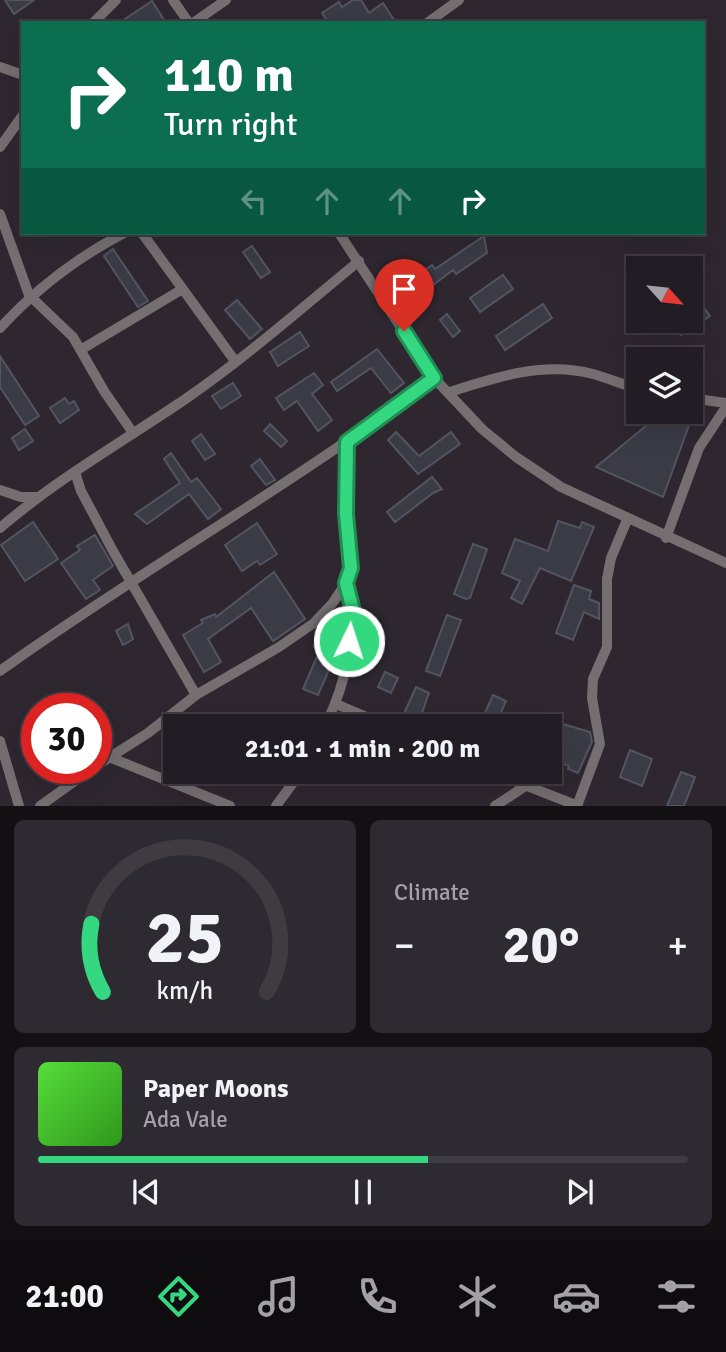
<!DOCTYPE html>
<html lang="en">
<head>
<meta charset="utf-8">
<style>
  :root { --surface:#221d24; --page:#2e2a31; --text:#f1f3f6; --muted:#a2a2a6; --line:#3f3b41; --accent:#34d881 }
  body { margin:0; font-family:Signika,sans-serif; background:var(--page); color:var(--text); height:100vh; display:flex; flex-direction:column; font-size:26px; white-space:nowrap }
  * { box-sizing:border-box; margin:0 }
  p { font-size:23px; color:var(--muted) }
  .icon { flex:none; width:38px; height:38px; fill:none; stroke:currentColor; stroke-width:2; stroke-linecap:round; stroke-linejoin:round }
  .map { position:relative; height:806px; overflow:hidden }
  .sheet { display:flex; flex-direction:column; gap:14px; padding:14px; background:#131014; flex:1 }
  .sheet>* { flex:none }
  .guide { position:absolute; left:21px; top:21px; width:684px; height:214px; border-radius:0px; box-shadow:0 7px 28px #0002,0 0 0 2px var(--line); background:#0b6e4f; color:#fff; overflow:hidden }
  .needle { width:46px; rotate:117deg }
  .controls { position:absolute; left:626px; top:256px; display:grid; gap:14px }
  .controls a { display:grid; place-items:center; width:77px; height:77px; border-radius:0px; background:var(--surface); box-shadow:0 7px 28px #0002,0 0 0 2px var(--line); font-size:35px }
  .speed { position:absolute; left:21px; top:693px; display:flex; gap:14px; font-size:35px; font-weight:700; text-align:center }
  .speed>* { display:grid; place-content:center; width:91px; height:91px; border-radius:50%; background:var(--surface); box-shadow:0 7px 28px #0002,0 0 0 2px var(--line); line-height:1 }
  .speed .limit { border:10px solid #d22; background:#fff; color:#111 }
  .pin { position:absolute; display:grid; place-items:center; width:60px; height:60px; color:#fff; margin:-72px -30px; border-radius:50% 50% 50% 0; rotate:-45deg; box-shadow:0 0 7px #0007 }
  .pin .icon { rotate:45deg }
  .me { position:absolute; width:77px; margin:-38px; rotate:4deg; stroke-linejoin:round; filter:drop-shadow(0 0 5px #0008) }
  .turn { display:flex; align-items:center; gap:24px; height:147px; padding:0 28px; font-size:32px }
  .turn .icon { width:91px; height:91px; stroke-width:2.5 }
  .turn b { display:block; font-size:49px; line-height:60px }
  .lanes { display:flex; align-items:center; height:66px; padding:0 28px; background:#0003; justify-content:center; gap:35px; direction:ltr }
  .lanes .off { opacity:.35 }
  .big { font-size:52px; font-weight:700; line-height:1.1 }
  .sheet .card { flex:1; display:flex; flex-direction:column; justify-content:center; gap:10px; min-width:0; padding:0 24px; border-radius:10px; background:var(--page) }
  .sheet .dial { align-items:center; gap:0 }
  .dial svg { height:182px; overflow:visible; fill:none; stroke:var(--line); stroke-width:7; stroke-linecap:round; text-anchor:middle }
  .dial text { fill:var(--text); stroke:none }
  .song { display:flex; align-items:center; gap:21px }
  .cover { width:84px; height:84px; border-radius:10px; background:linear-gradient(135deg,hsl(110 70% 55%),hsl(110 70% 35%)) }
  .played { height:7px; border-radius:4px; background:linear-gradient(90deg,var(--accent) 60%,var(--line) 60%) }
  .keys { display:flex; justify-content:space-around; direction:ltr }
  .heat { display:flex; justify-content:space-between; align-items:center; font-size:38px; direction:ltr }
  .sheet .tiles { flex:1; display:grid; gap:14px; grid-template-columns:1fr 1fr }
  .card:last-child { grid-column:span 2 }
  .trip { position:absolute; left:163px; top:714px; width:399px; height:70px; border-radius:0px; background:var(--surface); box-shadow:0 7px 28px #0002,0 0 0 2px var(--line); font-weight:700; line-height:70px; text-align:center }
  .menu { display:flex; height:112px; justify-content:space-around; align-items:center; background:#0e0c0e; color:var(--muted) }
  .menu .icon { width:49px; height:49px }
  .menu .on { color:var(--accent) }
  .menu b { font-size:32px; color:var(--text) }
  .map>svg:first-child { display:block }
  .building { fill:#3b3b46; stroke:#535460; stroke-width:2 }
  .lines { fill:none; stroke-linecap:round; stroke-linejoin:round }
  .street { stroke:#756f72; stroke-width:10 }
  .route-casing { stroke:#228c54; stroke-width:18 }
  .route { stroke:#34d881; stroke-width:12 }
</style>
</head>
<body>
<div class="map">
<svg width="726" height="806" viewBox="0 0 726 806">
  <rect width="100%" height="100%" fill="#2e2730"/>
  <g class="building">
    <polygon points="5,0 34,0 14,14"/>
    <polygon points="353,0 361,0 369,13 383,3 396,23 329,23 322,13 339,2 342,7"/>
    <polygon points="152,1 166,23 119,23"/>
    <polygon points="484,236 487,253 456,274 453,270 433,285 423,271 432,265 435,269"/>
    <polygon points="252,246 270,272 261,278 243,252"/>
    <polygon points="113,249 148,301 138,307 104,256"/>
    <polygon points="503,275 513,289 480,312 470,298"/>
    <polygon points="237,300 262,329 250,339 225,310"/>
    <polygon points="699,301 710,316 681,335 671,320 691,320 691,306"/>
    <polygon points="543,304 552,318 505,350 496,336"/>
    <polygon points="447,314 460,331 453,337 440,320"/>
    <polygon points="300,332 309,346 278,366 270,352"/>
    <polygon points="377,349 404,383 391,393 371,368 337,391 331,382"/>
    <polygon points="0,356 39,416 25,425 0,387"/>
    <polygon points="314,373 323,385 312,394 332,420 318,431 297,401 284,410 276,398"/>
    <polygon points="233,383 241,396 221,409 212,396"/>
    <polygon points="65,398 69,404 74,401 79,410 60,423 50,408"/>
    <polygon points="664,411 692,417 663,497 596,467"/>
    <polygon points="270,424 287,441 281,447 264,431"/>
    <polygon points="25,429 33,441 19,450 12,438"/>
    <polygon points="396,432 419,456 451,432 460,444 418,474 388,440"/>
    <polygon points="201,434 215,454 205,460 192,441"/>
    <polygon points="171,453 191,482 197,478 221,509 208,519 189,494 147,524 135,514 180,483 164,459"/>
    <polygon points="260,459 275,480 266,485 251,466"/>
    <polygon points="432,477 442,489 433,493 395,522 387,512"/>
    <polygon points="558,521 580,528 582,522 594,527 571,581 540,568 522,604 511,598 520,581 502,573 515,539 548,551"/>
    <polygon points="33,522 58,559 25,581 1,545"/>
    <polygon points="257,523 277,554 260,565 257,561 242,571 225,545"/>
    <polygon points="95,535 113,566 93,580 100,590 86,599 61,563 80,550 77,546"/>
    <polygon points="473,544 487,549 470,598 466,599 454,594"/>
    <polygon points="274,572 305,619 273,641 251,608 208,639 221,662 204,672 183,635 203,623 201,620 215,614 216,617"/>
    <polygon points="574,585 591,591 589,599 599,603 599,619 584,612 573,640 556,633"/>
    <polygon points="447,615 461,620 440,676 426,671"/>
    <polygon points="128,624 133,639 123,645 116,631"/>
    <polygon points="325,638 340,645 318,695 303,689"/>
    <polygon points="385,672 398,678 391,693 378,687"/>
    <polygon points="416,687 429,693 418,724 402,718"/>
    <polygon points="493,695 506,701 495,726 479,726"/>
    <polygon points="563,724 590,732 592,742 578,773 568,769 569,766 551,759"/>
    <polygon points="630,750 652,759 642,786 620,777"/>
    <polygon points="681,772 695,777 684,806 667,806"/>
  </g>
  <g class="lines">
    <g class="street">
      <polyline points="173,0 189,23"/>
      <polyline points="93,23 116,0"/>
      <polyline points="193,23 226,0"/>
      <polyline points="427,23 459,0"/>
      <polyline points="0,67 23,75"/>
      <polyline points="0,147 23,115"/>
      <polyline points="0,214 29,295 73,337 104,391 133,433"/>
      <polyline points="142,233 235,361"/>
      <polyline points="339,233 434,378 482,429 516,457 561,487 726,563"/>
      <path d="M0 328C35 290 78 257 124 233"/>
      <polyline points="82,349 181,290"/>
      <path d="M450 392C496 377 544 361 593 374 608 378 623 385 639 389"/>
      <polyline points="691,398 726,403"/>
      <polyline points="75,472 81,491 113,551 196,695"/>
      <polyline points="0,490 21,497 39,497"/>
      <path d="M0 528C57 479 122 442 184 400 245 358 302 308 359 261"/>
      <polyline points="666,538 699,448 726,407"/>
      <path d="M0 671C142 569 295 484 434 378"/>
      <polyline points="336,704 388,726"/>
      <path d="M325 726C347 682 358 631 346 583"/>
      <polyline points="0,741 19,806"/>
      <polyline points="109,757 230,806"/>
      <polyline points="96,766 148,733 196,695 279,647 314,623 332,604 346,583 351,568 346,514 347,442"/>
      <polyline points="492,772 578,806"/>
      <polyline points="40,806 93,768"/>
      <polyline points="276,806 301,772"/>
      <polyline points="495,806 527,785"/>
      <polyline points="577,806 600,744 592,698 593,679 607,647 607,579 611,558 627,520"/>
    </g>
  </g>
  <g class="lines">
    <defs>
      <polyline id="route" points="349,641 352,607 346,583 351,568 346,514 347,442 434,378 404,331"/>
    </defs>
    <use href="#route" class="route-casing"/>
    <use href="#route" class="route"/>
  </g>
</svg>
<div class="controls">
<a><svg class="needle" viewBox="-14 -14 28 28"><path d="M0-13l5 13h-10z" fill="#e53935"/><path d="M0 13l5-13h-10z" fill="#a2a2a6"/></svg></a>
<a><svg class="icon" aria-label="layers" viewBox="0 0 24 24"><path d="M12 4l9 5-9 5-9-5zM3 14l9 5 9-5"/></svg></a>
</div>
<div class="speed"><div class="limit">30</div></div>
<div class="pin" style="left:404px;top:331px;background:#d93025"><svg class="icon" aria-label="arrive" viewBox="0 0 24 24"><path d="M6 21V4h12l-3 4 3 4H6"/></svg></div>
<svg class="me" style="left:349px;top:641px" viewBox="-20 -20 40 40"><circle r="17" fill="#34d881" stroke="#fff" stroke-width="3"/><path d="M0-11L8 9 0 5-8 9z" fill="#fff"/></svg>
<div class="trip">21:01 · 1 min · 200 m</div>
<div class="guide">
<div class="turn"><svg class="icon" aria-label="right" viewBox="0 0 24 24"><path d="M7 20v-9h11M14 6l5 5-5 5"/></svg><div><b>110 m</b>Turn right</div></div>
<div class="lanes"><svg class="icon off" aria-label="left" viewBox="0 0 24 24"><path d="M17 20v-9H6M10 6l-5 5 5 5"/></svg><svg class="icon off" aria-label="ahead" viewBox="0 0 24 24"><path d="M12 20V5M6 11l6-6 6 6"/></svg><svg class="icon off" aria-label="ahead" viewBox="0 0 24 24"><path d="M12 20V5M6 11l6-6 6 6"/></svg><svg class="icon" aria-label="right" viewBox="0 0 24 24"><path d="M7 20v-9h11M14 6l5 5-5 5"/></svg></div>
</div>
</div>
<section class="sheet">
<div class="tiles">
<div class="card dial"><svg viewBox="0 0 100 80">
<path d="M14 69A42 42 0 1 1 86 69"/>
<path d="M14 69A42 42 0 0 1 9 39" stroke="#34d881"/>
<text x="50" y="56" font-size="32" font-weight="700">25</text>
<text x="50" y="72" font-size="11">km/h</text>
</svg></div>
<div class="card"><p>Climate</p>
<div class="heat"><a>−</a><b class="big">20°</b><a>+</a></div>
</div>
<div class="card">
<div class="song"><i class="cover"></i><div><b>Paper Moons</b><p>Ada Vale</p></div></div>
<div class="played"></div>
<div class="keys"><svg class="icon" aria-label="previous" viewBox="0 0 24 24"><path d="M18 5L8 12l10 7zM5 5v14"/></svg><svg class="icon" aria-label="pause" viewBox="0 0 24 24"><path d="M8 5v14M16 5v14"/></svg><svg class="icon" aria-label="next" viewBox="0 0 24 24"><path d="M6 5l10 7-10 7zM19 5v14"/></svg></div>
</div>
</div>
</section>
<nav class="menu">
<b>21:00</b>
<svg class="icon on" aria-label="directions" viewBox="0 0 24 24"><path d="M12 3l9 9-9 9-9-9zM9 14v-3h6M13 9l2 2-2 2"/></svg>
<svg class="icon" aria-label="music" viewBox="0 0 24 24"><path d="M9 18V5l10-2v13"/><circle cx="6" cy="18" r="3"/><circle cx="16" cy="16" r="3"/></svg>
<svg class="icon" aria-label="phone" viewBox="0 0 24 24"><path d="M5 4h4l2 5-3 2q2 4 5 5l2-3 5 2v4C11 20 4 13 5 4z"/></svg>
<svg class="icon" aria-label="climate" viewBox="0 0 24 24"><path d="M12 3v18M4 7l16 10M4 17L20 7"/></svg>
<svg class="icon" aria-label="car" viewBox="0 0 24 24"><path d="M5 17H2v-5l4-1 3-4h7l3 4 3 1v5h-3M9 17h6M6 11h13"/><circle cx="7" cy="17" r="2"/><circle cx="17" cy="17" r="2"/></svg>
<svg class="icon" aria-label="filters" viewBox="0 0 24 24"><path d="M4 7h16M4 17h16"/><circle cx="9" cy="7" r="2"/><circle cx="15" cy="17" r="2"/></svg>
</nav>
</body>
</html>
